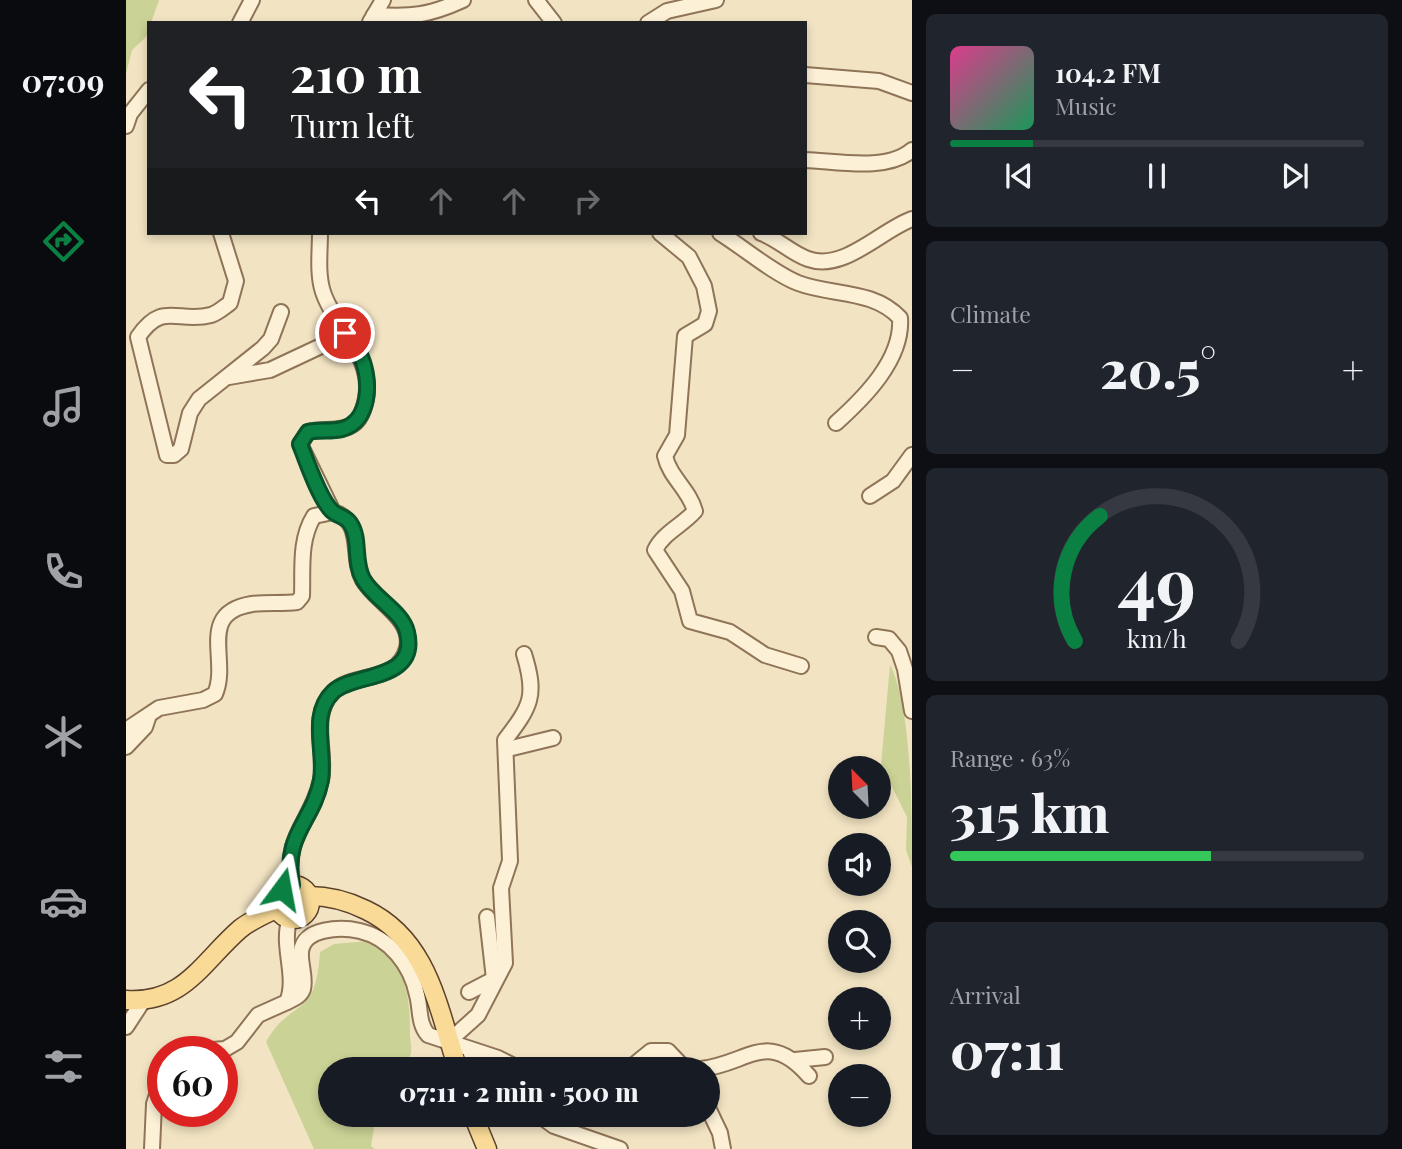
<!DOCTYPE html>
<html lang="en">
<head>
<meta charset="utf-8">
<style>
  :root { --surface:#171b24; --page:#20242c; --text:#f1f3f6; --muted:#9ea1a6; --line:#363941; --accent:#0b8043 }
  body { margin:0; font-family:"Playfair Display",serif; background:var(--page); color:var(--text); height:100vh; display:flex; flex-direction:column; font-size:26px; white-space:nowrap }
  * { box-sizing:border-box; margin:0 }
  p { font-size:23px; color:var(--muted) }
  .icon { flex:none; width:38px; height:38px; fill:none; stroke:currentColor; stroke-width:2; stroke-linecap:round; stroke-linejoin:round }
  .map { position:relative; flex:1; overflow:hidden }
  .panel { display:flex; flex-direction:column; gap:14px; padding:14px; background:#0d0f14; width:490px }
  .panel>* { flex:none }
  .top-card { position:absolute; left:21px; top:21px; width:660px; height:214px; border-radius:0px; box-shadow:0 4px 10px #0003; background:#202124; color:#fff; overflow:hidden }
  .needle { width:46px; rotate:336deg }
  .buttons { position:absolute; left:702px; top:756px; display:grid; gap:14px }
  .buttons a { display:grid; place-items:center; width:63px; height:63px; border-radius:50%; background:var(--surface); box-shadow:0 4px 10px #0003; font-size:35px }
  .speed { position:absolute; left:21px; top:1036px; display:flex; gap:14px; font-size:35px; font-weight:700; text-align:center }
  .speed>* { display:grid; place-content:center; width:91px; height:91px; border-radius:50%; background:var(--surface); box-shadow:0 4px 10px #0003; line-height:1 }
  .speed .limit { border:10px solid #d22; background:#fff; color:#111 }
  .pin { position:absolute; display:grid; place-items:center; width:60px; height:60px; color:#fff; margin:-30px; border:4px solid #fff; border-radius:50%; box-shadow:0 2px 7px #0007 }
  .me { position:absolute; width:77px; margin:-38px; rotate:13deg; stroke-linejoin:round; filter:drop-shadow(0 0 5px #0008) }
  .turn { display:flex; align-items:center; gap:24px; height:147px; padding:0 28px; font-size:32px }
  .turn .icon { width:91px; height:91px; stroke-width:2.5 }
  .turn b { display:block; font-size:49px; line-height:60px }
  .lanes { display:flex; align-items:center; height:66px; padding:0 28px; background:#0003; justify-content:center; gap:35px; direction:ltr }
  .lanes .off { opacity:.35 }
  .big { font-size:52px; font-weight:800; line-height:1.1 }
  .panel .tile { flex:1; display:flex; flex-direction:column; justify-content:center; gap:10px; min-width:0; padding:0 24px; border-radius:10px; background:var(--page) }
  .panel .dial { align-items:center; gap:0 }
  .dial svg { height:182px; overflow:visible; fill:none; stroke:var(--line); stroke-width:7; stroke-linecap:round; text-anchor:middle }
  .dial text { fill:var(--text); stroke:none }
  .song { display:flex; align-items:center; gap:21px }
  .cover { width:84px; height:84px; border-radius:10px; background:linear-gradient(135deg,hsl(330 70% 55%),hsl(150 70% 35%)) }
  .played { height:7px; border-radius:4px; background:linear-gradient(90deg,var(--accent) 20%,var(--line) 20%) }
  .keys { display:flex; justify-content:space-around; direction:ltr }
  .heat { display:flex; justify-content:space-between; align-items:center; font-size:38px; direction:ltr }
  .charge { height:10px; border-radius:5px; background:linear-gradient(90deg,#34c759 63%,var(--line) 0) }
  .trip { position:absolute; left:192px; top:1057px; width:402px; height:70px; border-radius:35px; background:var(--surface); box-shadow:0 4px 10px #0003; font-weight:800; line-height:70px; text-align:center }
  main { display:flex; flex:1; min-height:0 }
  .menu { display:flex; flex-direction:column; width:126px; justify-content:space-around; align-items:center; background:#090b0e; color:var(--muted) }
  .menu .icon { width:49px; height:49px }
  .menu .current { color:var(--accent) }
  .menu b { font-size:32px; color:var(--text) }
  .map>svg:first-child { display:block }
  .green { fill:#cbd295 }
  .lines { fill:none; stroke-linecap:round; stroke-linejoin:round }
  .minor-casing { stroke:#8f7457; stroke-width:18 }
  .major-casing { stroke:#5c422c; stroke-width:21 }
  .minor { stroke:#fcf1d7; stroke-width:14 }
  .major { stroke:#f9da97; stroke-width:18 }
  .route-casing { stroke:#07532c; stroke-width:18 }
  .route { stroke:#0b8043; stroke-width:12 }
</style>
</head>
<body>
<main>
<nav class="menu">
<b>07:09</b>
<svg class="icon current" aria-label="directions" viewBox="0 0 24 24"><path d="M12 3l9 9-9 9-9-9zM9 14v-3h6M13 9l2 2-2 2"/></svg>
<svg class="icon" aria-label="music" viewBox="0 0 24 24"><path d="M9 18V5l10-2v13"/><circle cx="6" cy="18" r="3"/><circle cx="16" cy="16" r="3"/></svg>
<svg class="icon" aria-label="phone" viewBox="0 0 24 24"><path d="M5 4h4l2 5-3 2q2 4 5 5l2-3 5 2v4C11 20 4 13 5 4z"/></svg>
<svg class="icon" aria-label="climate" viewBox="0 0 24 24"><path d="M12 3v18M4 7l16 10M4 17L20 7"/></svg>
<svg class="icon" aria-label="car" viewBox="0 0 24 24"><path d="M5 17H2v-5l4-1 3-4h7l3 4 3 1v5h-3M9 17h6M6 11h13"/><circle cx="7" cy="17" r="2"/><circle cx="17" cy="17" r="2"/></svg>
<svg class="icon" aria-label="filters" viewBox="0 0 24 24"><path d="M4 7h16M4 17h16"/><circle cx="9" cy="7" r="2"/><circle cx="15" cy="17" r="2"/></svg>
</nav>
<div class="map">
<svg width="786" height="1149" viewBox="0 0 786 1149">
  <rect width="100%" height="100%" fill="#f2e4c3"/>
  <g class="green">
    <polygon points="0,0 33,0 20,37 6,50 0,74"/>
    <path d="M764 665C786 707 786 813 786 867L780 850 781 817 755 765Z"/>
    <path d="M242 941C281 962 284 995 284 1035 284 1042 287 1050 284 1056 282 1061 277 1065 274 1069H205V1115H250L245 1146 249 1149H188L140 1042C165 997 190 1021 194 952L208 944Z"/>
  </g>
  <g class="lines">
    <defs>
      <g id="minor">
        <polyline points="410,0 428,23"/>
        <path d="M248 15C286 17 302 16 337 0"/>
        <polyline points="244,22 257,0"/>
        <polyline points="114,23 126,0"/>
        <polyline points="522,23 541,11 590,0"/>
        <polyline points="679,75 753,81 786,93"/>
        <polyline points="0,126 4,114 23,90"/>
        <path d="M679 160C710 161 761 172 786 150"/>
        <path d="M95 233 110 281 104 303C98 307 92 313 85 315 52 324 37 300 12 337L41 455H48L55 449 64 413 73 399 137 348 145 339 155 312"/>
        <path d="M194 233C194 251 191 274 197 292 209 329 248 356 240 399 238 407 236 417 229 423 217 433 197 428 182 432L174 444 207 512"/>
        <path d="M534 233 563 257 578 286 583 311 579 324 559 336 551 435 539 456C544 478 563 489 569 511 557 525 537 533 529 550L556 591 564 621 604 632 639 655 675 666"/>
        <path d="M594 233C618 248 647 273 672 283 706 296 747 289 774 318 777 359 739 397 710 423"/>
        <path d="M635 233C652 239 665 253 682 259 718 272 755 230 786 219"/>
        <polyline points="103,377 144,370 193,347"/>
        <polyline points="744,496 767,481 786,455"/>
        <polyline points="750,637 763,639 773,651 779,669 786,711"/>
        <path d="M0 730 33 708 77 700 89 694C104 660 70 613 126 604 141 602 156 604 171 602L176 596C177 569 173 540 188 516L207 512C239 521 224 557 237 580 250 602 288 619 281 648 271 685 228 671 207 692 183 716 201 752 195 780 186 822 157 835 166 885"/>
        <polyline points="0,747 19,727 22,718"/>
        <polyline points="382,749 427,738"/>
        <polyline points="361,917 368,979"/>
        <polyline points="343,992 368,979"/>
        <path d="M161 1002C167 999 174 997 177 989 180 978 174 964 175 952 177 927 216 927 234 931 264 938 285 965 291 995 295 1010 292 1023 302 1035L372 1058 394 1069"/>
        <polyline points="0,1027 17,1001"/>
        <path d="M323 1041 352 1015 379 963 375 888 384 861 379 740C405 706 411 696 398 654"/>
        <path d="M61 1052 99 1049 111 1042 132 1015 161 1002C172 976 154 946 164 918"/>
        <polyline points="345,1054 366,1069"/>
        <polyline points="669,1060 699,1057"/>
        <polyline points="503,1069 525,1051 542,1051 559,1069"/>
        <path d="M575 1069C622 1064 641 1028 683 1076"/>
        <polyline points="583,1110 594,1133 597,1149"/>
        <polyline points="413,1115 428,1126 494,1149"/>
        <polyline points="26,1149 28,1104 37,1076"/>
      </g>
      <g id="major">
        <circle cx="167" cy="902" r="17"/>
        <path d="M183 896C204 896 222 901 240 910 303 940 312 1009 332 1069"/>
        <path d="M0 1000C58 1004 76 962 114 929 125 920 139 914 152 908"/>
        <polyline points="347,1115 361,1149"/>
      </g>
    </defs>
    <use href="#minor" class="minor-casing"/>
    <use href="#major" class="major-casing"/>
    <use href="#minor" class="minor"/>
    <use href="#major" class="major"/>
  </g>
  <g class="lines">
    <defs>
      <path id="route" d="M156 889 166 885C157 834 187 822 195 780 200 752 183 715 207 692 228 672 293 682 281 632 276 611 247 598 237 579 227 561 235 539 224 523 219 516 211 516 206 511 194 500 180 460 174 444L182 432C193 429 205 432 216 429 245 421 245 380 235 357 231 349 224 341 219 333"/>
    </defs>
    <use href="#route" class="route-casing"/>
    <use href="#route" class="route"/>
  </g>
</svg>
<div class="buttons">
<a><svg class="needle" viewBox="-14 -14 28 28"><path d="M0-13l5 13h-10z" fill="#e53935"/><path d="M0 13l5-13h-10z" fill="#9ea1a6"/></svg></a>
<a><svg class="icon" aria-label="sound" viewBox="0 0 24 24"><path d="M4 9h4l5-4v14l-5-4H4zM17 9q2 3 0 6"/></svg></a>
<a><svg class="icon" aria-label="search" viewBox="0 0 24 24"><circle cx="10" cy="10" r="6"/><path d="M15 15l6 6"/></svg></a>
<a>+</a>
<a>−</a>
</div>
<div class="speed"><div class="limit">60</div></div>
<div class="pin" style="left:219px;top:333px;background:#d93025"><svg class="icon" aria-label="arrive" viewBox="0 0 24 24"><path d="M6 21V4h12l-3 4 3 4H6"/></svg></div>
<svg class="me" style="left:156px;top:889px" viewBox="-20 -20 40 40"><path d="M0-17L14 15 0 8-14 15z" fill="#0b8043" stroke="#fff" stroke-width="4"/></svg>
<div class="trip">07:11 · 2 min · 500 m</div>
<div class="top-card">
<div class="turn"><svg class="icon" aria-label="left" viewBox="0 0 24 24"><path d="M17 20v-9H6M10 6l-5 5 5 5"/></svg><div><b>210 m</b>Turn left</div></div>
<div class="lanes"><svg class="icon" aria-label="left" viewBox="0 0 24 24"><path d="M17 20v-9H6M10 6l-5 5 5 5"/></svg><svg class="icon off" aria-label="ahead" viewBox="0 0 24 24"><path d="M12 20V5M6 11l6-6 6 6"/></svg><svg class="icon off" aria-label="ahead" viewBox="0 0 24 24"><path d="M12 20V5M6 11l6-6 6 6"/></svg><svg class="icon off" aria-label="right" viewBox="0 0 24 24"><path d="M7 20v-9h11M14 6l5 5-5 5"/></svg></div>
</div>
</div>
<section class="panel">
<div class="tile">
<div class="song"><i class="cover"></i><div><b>104.2 FM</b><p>Music</p></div></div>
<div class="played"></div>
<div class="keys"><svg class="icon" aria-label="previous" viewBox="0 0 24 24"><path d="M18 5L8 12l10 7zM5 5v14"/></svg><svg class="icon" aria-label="pause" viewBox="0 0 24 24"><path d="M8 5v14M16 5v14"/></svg><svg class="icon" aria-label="next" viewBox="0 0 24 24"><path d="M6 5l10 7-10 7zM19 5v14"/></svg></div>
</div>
<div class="tile"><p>Climate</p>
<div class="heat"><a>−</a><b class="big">20.5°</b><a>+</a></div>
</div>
<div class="tile dial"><svg viewBox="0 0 100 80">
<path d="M14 69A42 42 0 1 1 86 69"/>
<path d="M14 69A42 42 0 0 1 25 14" stroke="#0b8043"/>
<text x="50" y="56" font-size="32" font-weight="700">49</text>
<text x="50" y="72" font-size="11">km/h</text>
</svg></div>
<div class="tile"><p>Range · 63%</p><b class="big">315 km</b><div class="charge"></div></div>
<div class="tile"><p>Arrival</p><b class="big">07:11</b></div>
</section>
</main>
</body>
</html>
